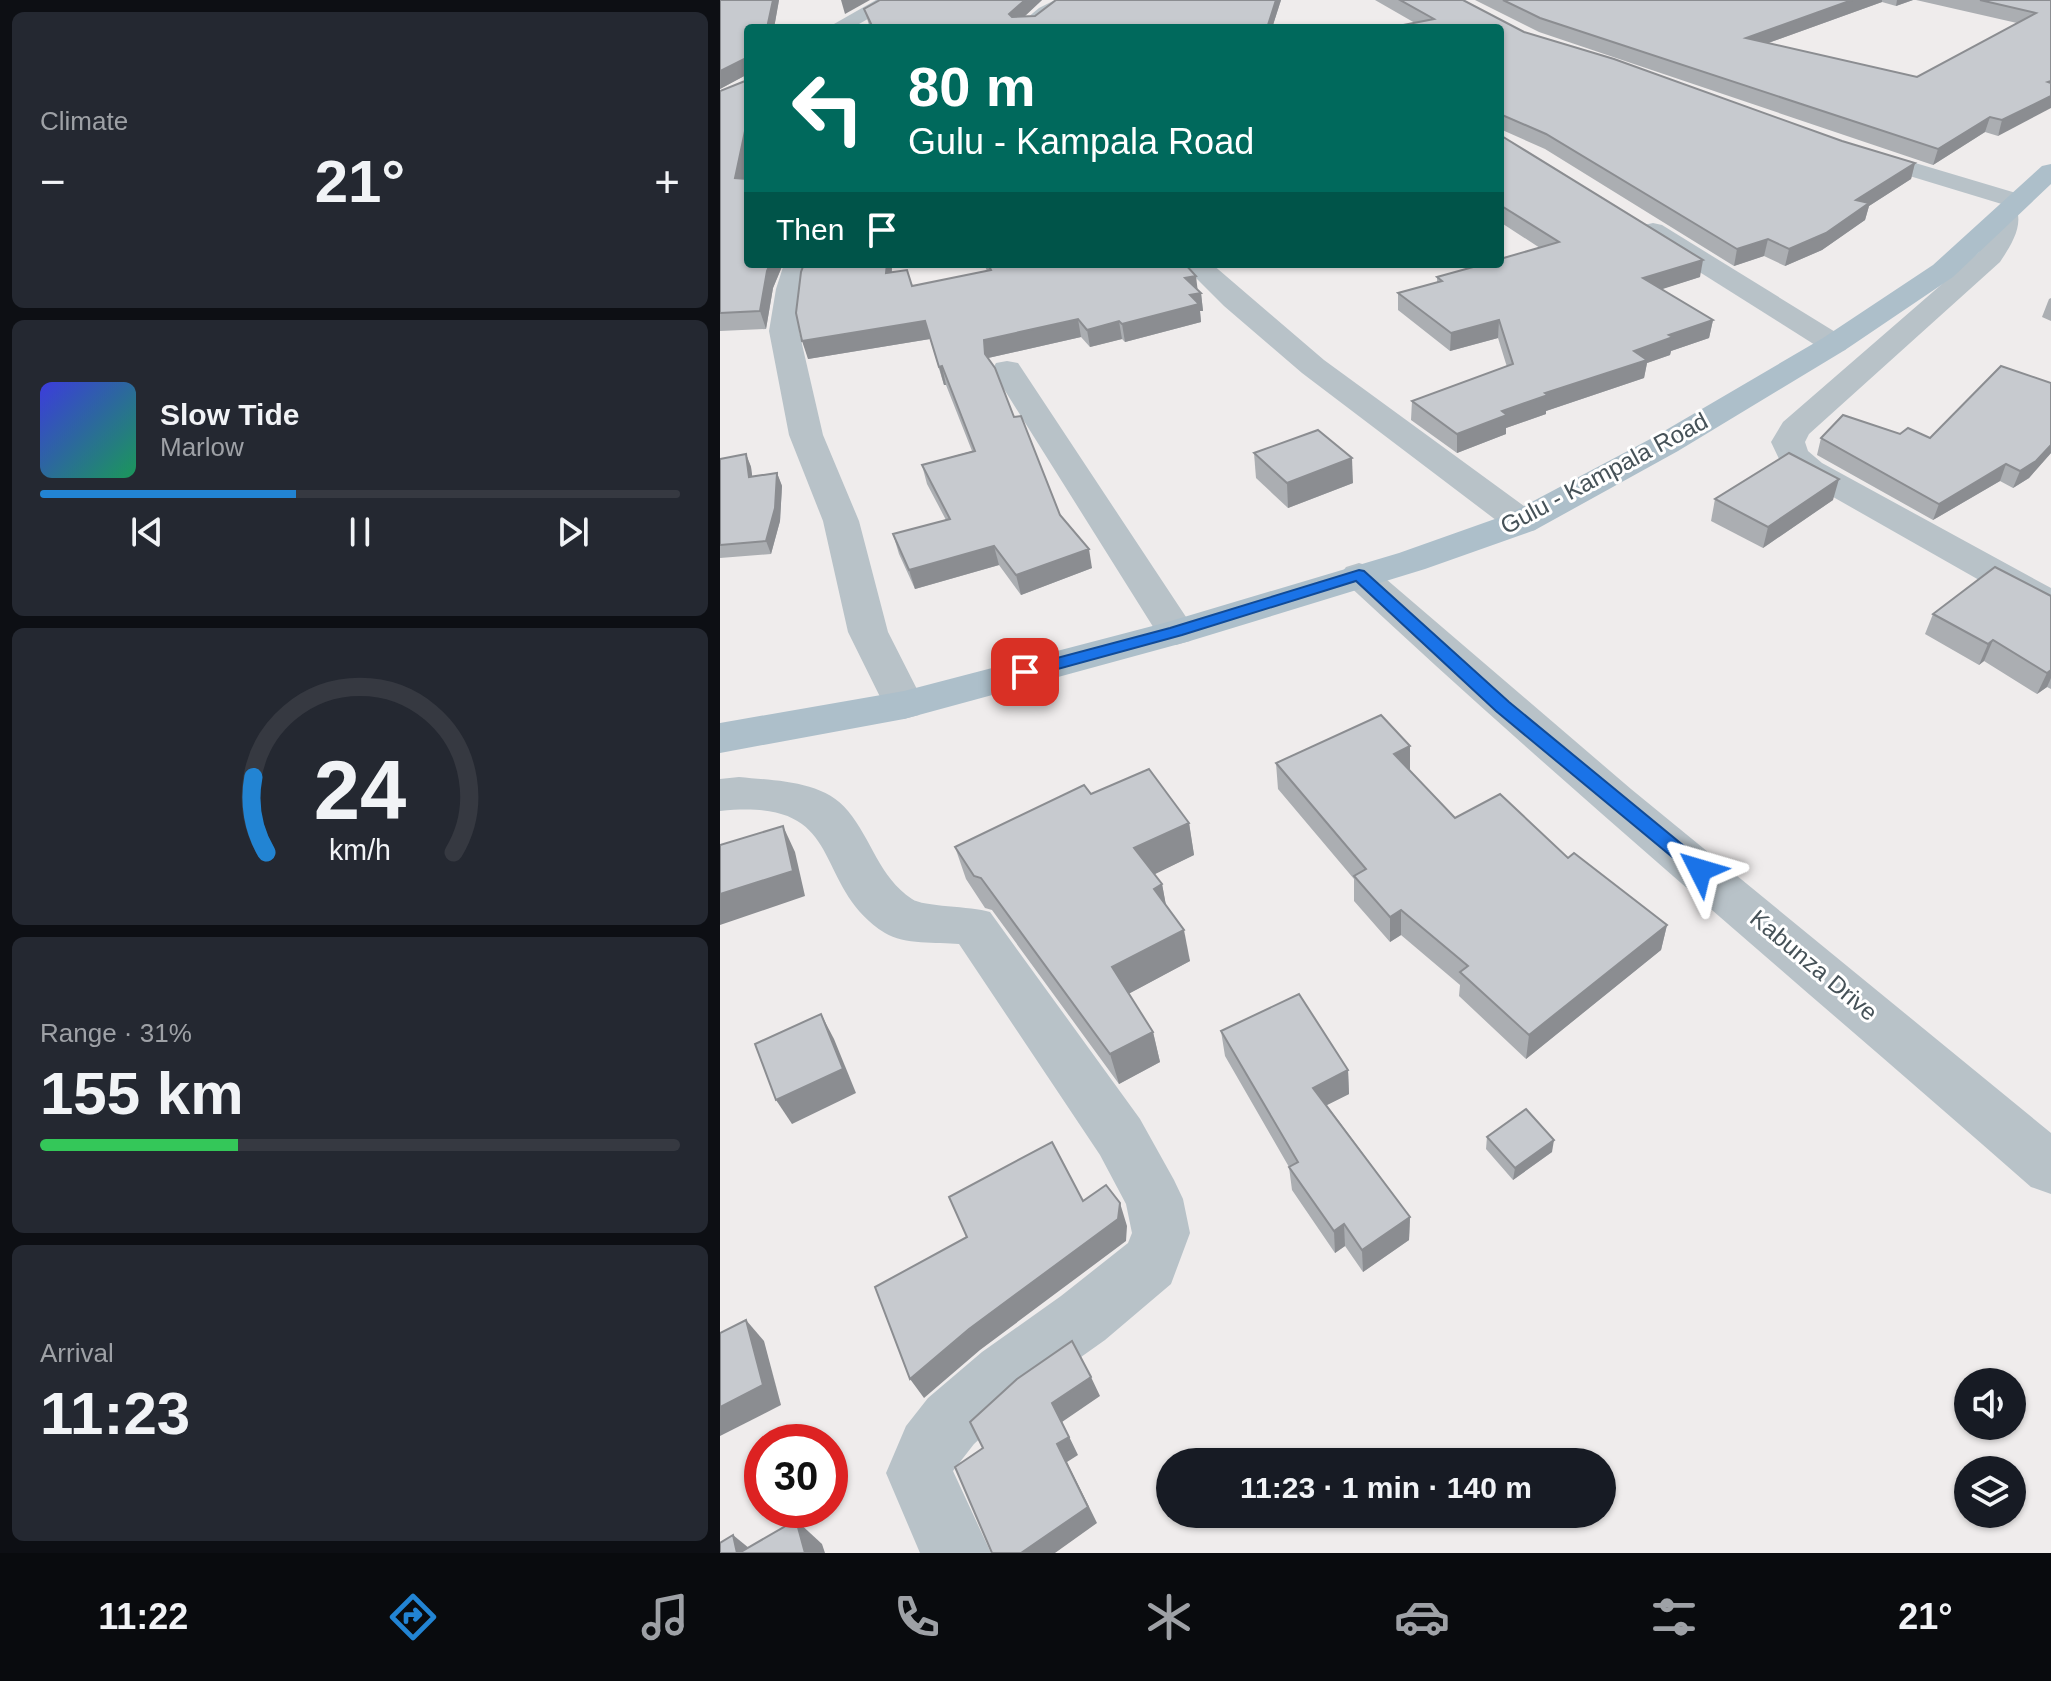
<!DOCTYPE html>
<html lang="en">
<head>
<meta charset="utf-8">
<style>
  :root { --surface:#171b24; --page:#242831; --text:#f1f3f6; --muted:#9ea1a6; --line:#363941; --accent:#2284d3 }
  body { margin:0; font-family:Arial,sans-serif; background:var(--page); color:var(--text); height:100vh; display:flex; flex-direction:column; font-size:30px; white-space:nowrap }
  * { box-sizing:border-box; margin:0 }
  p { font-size:26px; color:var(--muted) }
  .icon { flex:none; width:44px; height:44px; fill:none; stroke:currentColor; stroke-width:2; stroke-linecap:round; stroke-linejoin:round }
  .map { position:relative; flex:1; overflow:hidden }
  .details { display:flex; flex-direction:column; gap:12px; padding:12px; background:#0d0f14; width:720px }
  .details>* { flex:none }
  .banner { position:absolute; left:24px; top:24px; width:760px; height:244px; border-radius:8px; box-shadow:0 2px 6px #0004; background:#00695c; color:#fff; overflow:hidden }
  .tools { position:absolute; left:1234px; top:1368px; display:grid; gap:16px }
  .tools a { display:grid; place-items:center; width:72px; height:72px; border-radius:50%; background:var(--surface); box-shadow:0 2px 6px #0004; font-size:40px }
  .speed { position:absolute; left:24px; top:1424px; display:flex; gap:16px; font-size:40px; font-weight:700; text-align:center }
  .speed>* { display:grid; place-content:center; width:104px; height:104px; border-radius:50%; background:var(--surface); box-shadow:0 2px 6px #0004; line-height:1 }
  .speed .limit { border:12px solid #d22; background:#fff; color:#111 }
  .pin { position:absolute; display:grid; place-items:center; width:68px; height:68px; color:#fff; margin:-34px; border-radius:16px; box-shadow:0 4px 12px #0006 }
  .me { position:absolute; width:88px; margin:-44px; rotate:310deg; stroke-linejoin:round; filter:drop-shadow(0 0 6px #0008) }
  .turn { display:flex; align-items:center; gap:28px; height:168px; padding:0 32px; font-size:36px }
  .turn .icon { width:104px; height:104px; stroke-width:2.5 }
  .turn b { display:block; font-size:56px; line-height:68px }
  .then { display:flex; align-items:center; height:76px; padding:0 32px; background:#0003; gap:16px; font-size:30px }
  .big { font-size:60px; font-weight:800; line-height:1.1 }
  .details .widget { flex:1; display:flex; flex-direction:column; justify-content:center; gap:12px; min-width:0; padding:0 28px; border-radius:12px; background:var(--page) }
  .details .dial { align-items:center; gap:0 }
  .dial svg { height:208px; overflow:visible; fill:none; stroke:var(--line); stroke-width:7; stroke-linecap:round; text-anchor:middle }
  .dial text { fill:var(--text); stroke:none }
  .song { display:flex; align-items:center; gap:24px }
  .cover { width:96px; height:96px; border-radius:12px; background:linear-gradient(135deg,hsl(240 70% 55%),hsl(150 70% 35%)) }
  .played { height:8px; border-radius:4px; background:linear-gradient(90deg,var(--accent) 40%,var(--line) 40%) }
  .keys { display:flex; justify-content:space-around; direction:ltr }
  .heat { display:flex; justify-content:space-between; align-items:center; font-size:44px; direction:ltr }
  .charge { height:12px; border-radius:6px; background:linear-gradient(90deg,#34c759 31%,var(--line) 0) }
  .trip { position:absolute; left:436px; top:1448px; width:460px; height:80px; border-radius:40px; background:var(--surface); box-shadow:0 2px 6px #0004; font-weight:800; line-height:80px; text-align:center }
  .menu { display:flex; height:128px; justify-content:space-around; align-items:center; background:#090b0e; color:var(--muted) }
  .menu .icon { width:56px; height:56px }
  .menu .selected { color:var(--accent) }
  .menu b { font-size:36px; color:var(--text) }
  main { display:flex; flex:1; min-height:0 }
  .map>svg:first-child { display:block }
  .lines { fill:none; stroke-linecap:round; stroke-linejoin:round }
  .street { fill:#b8c2c8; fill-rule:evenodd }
  .primary { fill:#adbfca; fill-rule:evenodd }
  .wall { fill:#abaeb2 }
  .shaded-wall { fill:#8b8d91 }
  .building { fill:#c7cacf; stroke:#8b8d91; stroke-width:2 }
  .route { fill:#1a73e8; stroke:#114b97; stroke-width:2 }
  .labels { text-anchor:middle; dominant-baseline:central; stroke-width:6; stroke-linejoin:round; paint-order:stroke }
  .street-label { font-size:24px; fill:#465258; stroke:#fff }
</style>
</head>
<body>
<main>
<section class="details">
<div class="widget"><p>Climate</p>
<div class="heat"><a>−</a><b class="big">21°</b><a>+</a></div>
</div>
<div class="widget">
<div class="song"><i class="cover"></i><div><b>Slow Tide</b><p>Marlow</p></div></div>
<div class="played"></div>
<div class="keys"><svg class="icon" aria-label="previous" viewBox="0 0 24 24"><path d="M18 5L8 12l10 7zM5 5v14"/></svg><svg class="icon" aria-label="pause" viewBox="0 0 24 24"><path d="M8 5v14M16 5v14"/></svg><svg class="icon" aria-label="next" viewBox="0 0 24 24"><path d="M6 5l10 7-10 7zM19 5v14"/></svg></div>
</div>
<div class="widget dial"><svg viewBox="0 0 100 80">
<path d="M14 69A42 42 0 1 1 86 69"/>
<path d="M14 69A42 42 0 0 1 9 40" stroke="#2284d3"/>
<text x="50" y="56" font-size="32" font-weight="700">24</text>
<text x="50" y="72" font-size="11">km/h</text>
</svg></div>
<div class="widget"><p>Range · 31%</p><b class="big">155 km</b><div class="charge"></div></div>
<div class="widget"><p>Arrival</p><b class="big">11:23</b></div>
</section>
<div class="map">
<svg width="1331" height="1553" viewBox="0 0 1331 1553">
  <rect width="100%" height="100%" fill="#efecec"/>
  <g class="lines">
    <g class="street">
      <polygon points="156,0 181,0 132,28 107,28"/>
      <path d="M335 0H398L399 1C387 13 364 4 348 8 322 15 329 28 295 28L319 8Z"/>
      <path d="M1135 145 1306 196 1310 201 1306 206 1296 208C1304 226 1290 247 1280 262L1089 434 1085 442 1088 451 1102 463 1331 588V616L1317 613 1078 477 1061 463 1051 442 1063 422 1259 252 1272 228 1277 208 1285 205 1127 157 1123 152 1127 147Z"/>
      <polygon points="933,223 942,225 1125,338 1129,344 1125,350 1114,353 1103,350 924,237 920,231 924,225"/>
      <polygon points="64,264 92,264 84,289 79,331 103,435 139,521 168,632 205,705 199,715 184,719 169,715 128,632 103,521 69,435 49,331 56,289"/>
      <polygon points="462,264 492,264 604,360 815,514 820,522 815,530 802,533 789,530 582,373 504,306"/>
      <polygon points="287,361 298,363 470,623 476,632 470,641 456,645 442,641 272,370 276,363"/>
      <path d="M639 563 652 567 911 789 1331 1133V1194L1311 1187C1082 986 849 791 626 583L620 575 626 567Z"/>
      <path d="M19 777C55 781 103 780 128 811 152 840 159 877 192 899 203 907 251 906 270 912L420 1119 454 1180 463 1199 470 1233 451 1284 385 1340 306 1396 254 1444 233 1471 271 1553H200L166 1473 186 1426 208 1398 262 1352 341 1296 408 1243 412 1233 406 1204 380 1155 239 944C217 942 184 945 165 933 88 884 131 797 0 811V779Z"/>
    </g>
    <polygon class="primary" points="1331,164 1331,184 1233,277 1125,350 958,451 815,530 705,569 470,641 184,719 0,753 0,723 184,691 444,623 679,553 789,514 934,437 1103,338 1213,265 1322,166"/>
  </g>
  <g class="wall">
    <polygon points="0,0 59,0 54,28 28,28 24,178 28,264 63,264 53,288 46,329 0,331 0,91 25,81 24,76 0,89"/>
    <polygon points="322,0 304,17 315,16 336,0 561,0 552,28 150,28 144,9"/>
    <polygon points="655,0 743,0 804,32 1122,141 1195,163 1191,179 1149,206 1145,220 1102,250 1065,266 1044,256 1014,266 825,149 780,129 695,23"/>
    <polygon points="755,0 1193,0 1176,6 1162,2 1048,43 1197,77 1297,23 1196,0 1331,0 1278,136 1265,132 1213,165 819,32"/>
    <polygon points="780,135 980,277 941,289 993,320 989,338 951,351 950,355 927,363 924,378 826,411 826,414 786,428 786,434 737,453 691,420 692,401 787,367 778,338 730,351 678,310 678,293 717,282 717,277 820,248 780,222"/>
    <polygon points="84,264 172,264 172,272 192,286 267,271 264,264 465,264 477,290 481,293 483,311 480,311 481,322 405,342 402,339 370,347 361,337 268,358 294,417 340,515 372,568 301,595 279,565 195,589 179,554 173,534 226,520 207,484 202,465 252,451 226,385 224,385 210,339 88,359"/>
    <polygon points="1331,298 1331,321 1322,317 1329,299"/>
    <polygon points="1331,383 1331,453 1309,478 1293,488 1280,481 1213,520 1097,455 1101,438 1180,434 1210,438"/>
    <polygon points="534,453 633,483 568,508 536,478"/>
    <polygon points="26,454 31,467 32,477 57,473 62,486 60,521 51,554 0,558 0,459"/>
    <polygon points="995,499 1113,500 1043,548 991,521"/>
    <polygon points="1331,596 1331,689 1327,687 1317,694 1264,661 1259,665 1205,634 1213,614"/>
    <polygon points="556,763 690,771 735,818 848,858 947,925 941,950 806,1059 739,996 740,985 681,935 670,942 634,901 634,879 558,789"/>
    <polygon points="371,794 469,823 474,855 434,874 442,884 446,906 470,961 408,994 433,1032 440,1062 399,1084 272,910 265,908 246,879 235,847"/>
    <polygon points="501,1031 628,1070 629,1094 607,1105 690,1217 689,1240 643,1272 625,1246 615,1253 572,1190 569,1167 505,1056"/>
    <polygon points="767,1137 832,1152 793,1180 766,1149"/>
  </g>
  <g class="shaded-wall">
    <polygon points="53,0 59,0 54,28 47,28"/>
    <polygon points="121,0 150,0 125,14"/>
    <polygon points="305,0 322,0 292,28 289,14"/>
    <polygon points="556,0 561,0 552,28 547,28"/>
    <polygon points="1132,0 1162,0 1162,2 1023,52 1026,38"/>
    <polygon points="1177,0 1193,0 1176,6"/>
    <polygon points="24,59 28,74 0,89 0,71"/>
    <polygon points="1331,96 1331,108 1278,136 1282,120"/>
    <polygon points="28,117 28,159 21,194 15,178"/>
    <polygon points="1270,117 1265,132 1213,165 1218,149"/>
    <polygon points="1195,163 1191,179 1149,206 1145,220 1102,250 1065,266 1069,249 1136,200"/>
    <polygon points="1048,239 1044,256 1014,266 1017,249"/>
    <polygon points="983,260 980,277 921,296 923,278"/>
    <polygon points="50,264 63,264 53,288 46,329 40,311 47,271"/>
    <polygon points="167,264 172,264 171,290 166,273"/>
    <polygon points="476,276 478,293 465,278"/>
    <polygon points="481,293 483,311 480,311 481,322 405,342 402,324 470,295"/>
    <polygon points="358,319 361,337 268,358 265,354 264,340"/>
    <polygon points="779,320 778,338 730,351 731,333"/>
    <polygon points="993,320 989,338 951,351 950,355 927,363 924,378 826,411 826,414 786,428 786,434 737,453 737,434 782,411 825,393 949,335"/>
    <polygon points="205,321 210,339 88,359 82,341"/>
    <polygon points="399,321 402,339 370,347 367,330"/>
    <polygon points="222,366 226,385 224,385 219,367"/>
    <polygon points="1331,445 1331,453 1309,478 1293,488 1300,471"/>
    <polygon points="26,454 31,467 34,490 29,477"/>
    <polygon points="632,458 633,483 568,508 567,483"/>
    <polygon points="1286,464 1280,481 1213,520 1219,504"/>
    <polygon points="57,473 62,486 60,521 51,554 46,541"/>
    <polygon points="1119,479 1113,500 1043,548 1048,527"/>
    <polygon points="274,546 279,565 195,589 189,570"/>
    <polygon points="369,549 372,568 301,595 296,575"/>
    <polygon points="1273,640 1264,661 1259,665 1268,644"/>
    <polygon points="1331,670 1331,678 1327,687 1317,694 1327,673"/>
    <polygon points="690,746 690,771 674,754"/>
    <polygon points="469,823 474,855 421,881 414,848"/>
    <polygon points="63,826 75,852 85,896 0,925 0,894"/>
    <polygon points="442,884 448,916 434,889"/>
    <polygon points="681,910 681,935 670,942 670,917"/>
    <polygon points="947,925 941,950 806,1059 809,1035"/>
    <polygon points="464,930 470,961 399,999 392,967"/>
    <polygon points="101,1014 114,1039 136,1093 72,1124 56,1100"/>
    <polygon points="433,1032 440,1062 399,1084 390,1054"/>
    <polygon points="628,1070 629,1094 595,1111 593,1088"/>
    <polygon points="834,1140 832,1152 793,1180 795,1168"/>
    <polygon points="400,1203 407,1226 406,1241 260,1350 204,1398 190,1379"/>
    <polygon points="690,1217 689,1240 643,1272 642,1250"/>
    <polygon points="624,1224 625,1246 615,1253 614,1231"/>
    <polygon points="26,1320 44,1341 61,1405 0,1436 0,1407"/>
    <polygon points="371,1377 380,1396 342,1422 358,1455 347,1462 377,1523 335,1553 301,1553 337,1444 332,1403"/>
    <polygon points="76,1520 102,1544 105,1553 85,1553"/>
    <polygon points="13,1535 35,1553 17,1553"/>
  </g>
  <g class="building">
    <polygon points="0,0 53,0 47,28 28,28 28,117 15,178 28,179 28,264 50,264 47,271 40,311 0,313 0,91 25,81 24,59 0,71"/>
    <polygon points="160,0 305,0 289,14 292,17 315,16 336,0 556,0 547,28 153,28 144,9"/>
    <polygon points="680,0 743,0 804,32 894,59 1122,141 1195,163 1136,200 1149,203 1106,233 1069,249 1048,239 1017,249 826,134 780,114 780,119 780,28 668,28 714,19"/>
    <polygon points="783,0 1132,0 1026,38 1197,77 1316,13 1260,0 1331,0 1331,81 1328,82 1331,83 1331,96 1282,120 1270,117 1218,149 820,18"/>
    <polygon points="780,135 983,260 923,278 993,320 949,335 953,337 914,351 927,360 825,393 828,395 782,411 787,415 737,434 692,401 793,364 779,320 731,333 678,293 722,281 717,277 764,264 780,264 780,259 839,242 780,205"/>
    <polygon points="84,264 167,264 166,273 187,270 192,286 271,270 268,264 465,264 476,276 465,278 481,293 470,295 479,304 402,324 399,321 367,330 358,319 264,340 265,354 275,368 294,417 301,416 340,515 369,549 296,575 274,546 189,570 173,534 230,519 202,465 255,451 222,366 219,367 205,321 82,341 76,313 81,272"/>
    <polygon points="1281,366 1331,383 1331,445 1316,461 1300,471 1286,464 1219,504 1101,438 1123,415 1180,434 1188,428 1210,438"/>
    <polygon points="598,430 632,458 567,483 534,453"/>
    <polygon points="1069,453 1119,479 1048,527 995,499"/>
    <polygon points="26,454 29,477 57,473 55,508 46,541 0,545 0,459"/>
    <polygon points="1275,567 1331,596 1331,670 1327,673 1273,640 1268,644 1213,614"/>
    <polygon points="661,715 690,746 674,754 735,818 780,794 848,858 854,853 947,925 809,1035 740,972 748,966 681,910 670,917 634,876 646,869 556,763"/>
    <polygon points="429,769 469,823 414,848 442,884 434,889 464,930 392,967 433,1032 390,1054 261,878 254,876 235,847 364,785 371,794"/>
    <polygon points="63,826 73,871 0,894 0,845"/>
    <polygon points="579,994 628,1070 593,1088 690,1217 642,1250 624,1224 614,1231 569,1167 578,1162 501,1031"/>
    <polygon points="101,1014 123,1069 56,1100 35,1044"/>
    <polygon points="806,1109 834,1140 795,1168 767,1137"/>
    <polygon points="332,1142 363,1201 386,1185 400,1203 398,1219 249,1329 190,1379 155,1287 247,1237 229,1197"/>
    <polygon points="26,1320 43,1385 0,1407 0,1333"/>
    <polygon points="352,1341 371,1377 332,1403 349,1437 337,1444 368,1507 301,1553 272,1553 235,1467 263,1448 250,1422 297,1379"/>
    <polygon points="76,1520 85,1553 19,1553"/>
    <polygon points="13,1535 17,1553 0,1553 0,1543"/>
  </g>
  <polygon class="route" points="639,570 644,571 789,702 987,865 990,870 987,875 974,875 776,711 636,581 462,635 305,678 297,672 299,668 450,628"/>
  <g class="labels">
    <g class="street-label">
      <text transform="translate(884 473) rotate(-28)">Gulu - Kampala Road</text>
      <text transform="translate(1094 965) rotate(40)">Kabunza Drive</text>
    </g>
  </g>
</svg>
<div class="tools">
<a><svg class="icon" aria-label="sound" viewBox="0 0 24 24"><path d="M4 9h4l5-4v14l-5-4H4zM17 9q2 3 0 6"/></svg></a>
<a><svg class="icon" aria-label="layers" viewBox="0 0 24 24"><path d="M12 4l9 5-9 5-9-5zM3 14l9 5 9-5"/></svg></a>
</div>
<div class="speed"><div class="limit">30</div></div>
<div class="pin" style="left:305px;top:672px;background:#d93025"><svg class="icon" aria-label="arrive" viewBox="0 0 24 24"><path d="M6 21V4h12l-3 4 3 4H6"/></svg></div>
<svg class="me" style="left:980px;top:870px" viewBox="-20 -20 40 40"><path d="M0-17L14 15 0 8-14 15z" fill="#1a73e8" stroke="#fff" stroke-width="4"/></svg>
<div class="trip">11:23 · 1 min · 140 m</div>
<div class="banner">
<div class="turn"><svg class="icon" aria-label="left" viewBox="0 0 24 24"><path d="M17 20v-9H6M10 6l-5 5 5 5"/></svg><div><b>80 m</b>Gulu - Kampala Road</div></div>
<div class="then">Then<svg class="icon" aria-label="arrive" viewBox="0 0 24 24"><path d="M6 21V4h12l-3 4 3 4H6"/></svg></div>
</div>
</div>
</main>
<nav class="menu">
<b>11:22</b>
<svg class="icon selected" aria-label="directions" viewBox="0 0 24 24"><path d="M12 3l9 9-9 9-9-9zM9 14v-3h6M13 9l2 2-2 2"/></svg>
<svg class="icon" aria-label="music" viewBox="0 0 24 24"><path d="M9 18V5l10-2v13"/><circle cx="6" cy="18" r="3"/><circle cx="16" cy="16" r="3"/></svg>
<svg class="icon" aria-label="phone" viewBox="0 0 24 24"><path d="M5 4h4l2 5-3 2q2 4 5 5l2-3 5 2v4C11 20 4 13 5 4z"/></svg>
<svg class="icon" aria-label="climate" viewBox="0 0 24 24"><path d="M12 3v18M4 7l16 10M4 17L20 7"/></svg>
<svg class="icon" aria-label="car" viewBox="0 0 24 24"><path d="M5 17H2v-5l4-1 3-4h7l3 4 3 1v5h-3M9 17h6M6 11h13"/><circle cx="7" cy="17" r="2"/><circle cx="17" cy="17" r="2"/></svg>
<svg class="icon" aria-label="filters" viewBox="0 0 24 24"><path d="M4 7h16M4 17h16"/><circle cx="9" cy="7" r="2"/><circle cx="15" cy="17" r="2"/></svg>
<b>21°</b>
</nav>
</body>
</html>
